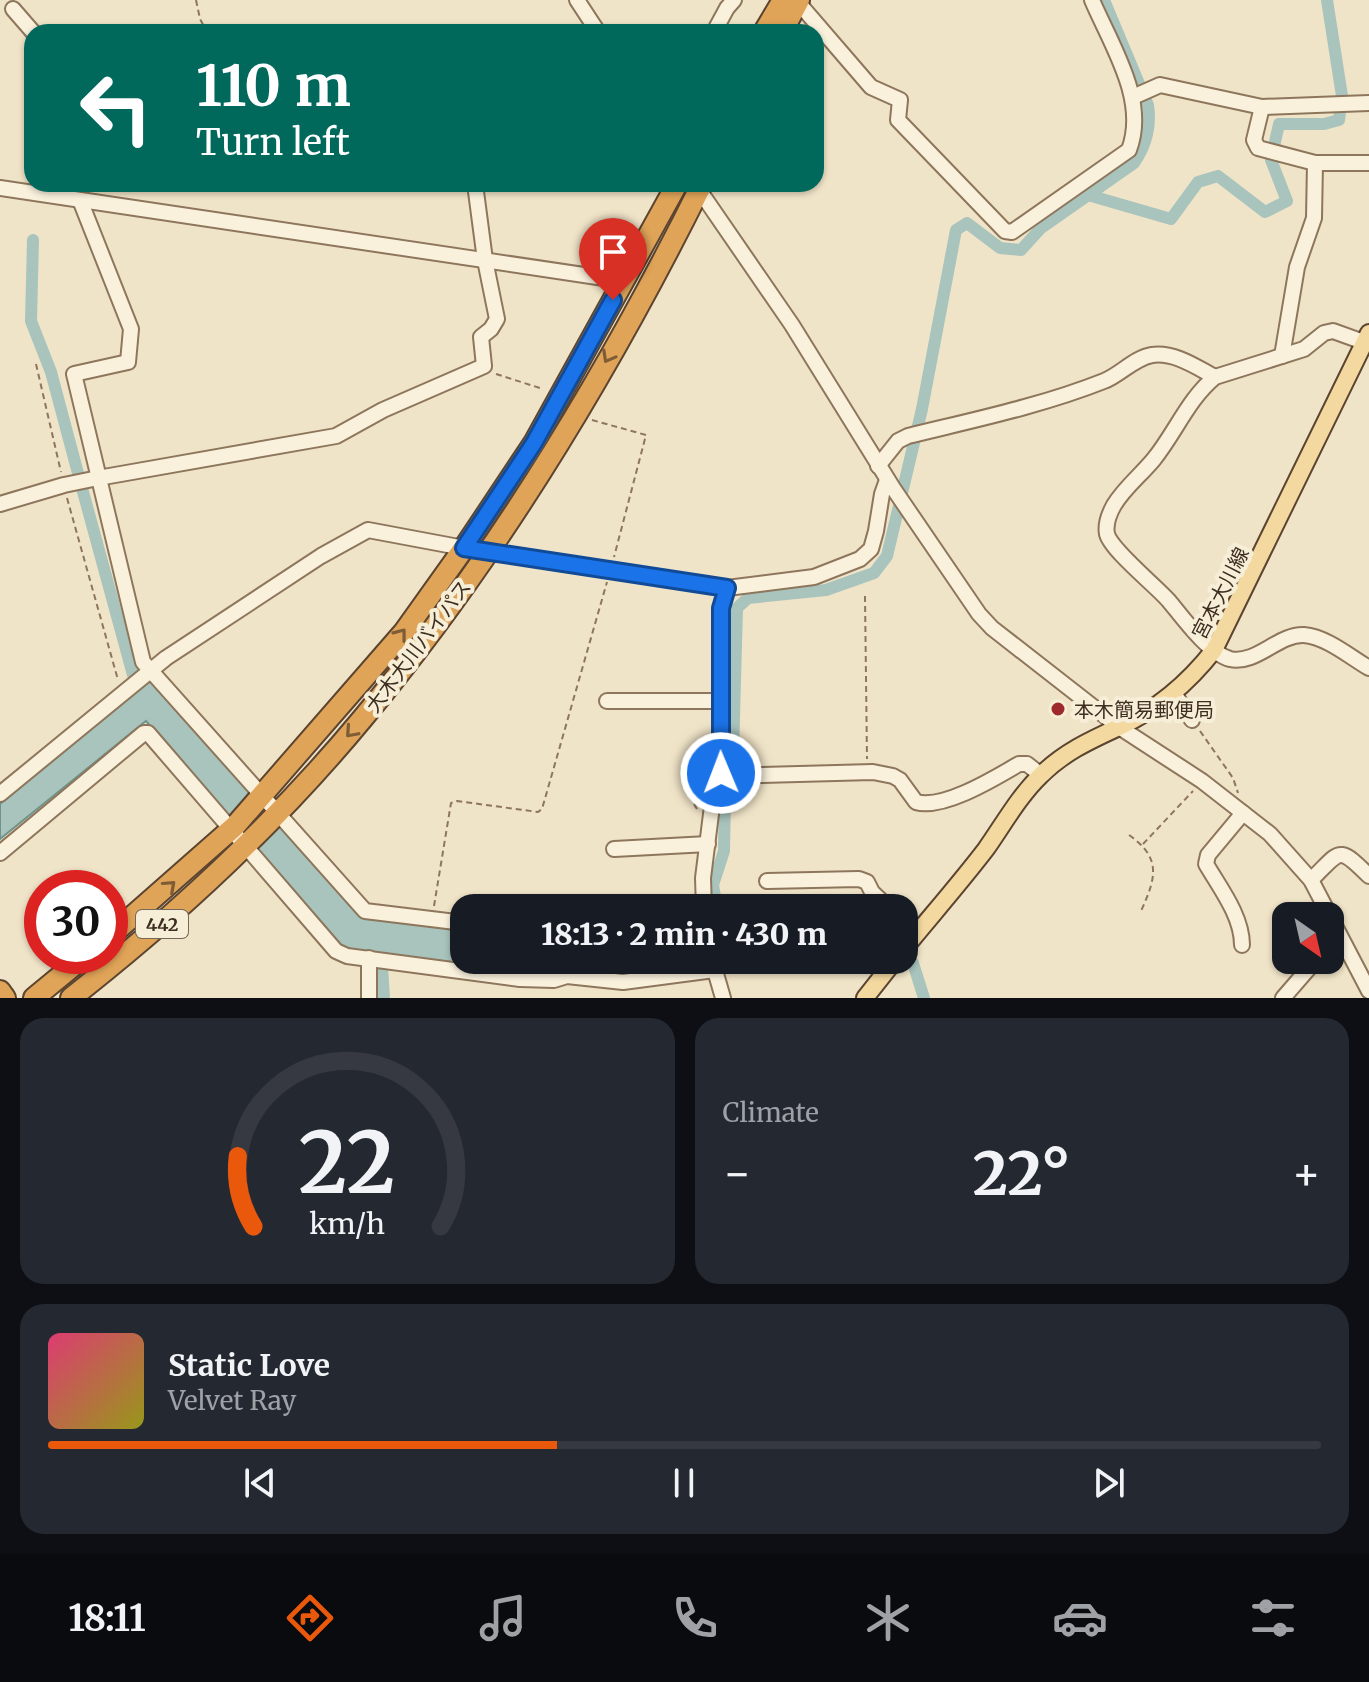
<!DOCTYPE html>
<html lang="en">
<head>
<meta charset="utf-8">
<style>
  :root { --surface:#171b24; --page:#242831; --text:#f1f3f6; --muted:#9ea1a6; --line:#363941; --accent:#ea580c }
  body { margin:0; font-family:Merriweather,"Noto Sans JP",serif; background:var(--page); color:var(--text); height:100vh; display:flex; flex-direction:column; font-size:30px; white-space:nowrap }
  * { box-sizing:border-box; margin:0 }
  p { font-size:26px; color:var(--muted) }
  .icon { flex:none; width:44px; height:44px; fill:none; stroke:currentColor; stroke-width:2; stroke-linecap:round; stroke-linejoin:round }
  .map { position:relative; height:998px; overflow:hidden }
  .panel { display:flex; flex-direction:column; gap:20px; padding:20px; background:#0d0f14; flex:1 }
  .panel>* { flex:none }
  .top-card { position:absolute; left:24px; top:24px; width:800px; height:168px; border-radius:24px; box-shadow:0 2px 6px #0004; background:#00695c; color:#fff; overflow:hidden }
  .needle { width:52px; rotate:146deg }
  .buttons { position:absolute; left:1272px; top:902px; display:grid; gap:16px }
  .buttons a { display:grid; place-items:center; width:72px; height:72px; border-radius:16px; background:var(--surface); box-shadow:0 2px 6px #0004; font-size:40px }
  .speed { position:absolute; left:24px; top:870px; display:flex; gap:16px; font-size:40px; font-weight:700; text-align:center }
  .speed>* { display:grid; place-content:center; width:104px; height:104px; border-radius:50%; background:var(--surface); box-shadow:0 2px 6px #0004; line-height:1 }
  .speed .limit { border:12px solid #d22; background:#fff; color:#111 }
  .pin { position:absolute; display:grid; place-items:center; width:68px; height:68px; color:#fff; margin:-82px -34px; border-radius:50% 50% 50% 0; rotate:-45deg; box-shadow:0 0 8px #0007 }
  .pin .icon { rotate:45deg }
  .me { position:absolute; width:88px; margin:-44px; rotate:359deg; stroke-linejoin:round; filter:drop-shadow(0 0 6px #0008) }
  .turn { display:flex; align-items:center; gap:28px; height:168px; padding:0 40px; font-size:36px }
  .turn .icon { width:104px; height:104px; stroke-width:2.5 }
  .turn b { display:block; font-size:56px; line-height:68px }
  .big { font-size:60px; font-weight:800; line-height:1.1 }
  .panel .card { flex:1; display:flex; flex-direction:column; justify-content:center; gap:12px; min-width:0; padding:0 28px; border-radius:24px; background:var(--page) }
  .panel .dial { align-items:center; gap:0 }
  .dial svg { height:208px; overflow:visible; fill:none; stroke:var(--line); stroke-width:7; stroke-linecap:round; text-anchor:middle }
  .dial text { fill:var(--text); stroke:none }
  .song { display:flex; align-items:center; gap:24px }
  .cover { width:96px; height:96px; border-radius:12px; background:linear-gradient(135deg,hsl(340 70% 55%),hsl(60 70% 35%)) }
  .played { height:8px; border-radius:4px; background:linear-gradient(90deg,var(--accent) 40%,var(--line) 40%) }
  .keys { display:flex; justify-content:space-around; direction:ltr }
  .heat { display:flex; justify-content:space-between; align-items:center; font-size:44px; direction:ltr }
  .panel .tiles { flex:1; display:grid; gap:20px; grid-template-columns:1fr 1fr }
  .card:last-child { grid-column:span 2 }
  .trip { position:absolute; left:450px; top:894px; width:468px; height:80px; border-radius:24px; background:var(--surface); box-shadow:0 2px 6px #0004; font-weight:800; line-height:80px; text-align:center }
  .dock { display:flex; height:128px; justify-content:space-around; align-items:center; background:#090b0e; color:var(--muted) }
  .dock .icon { width:56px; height:56px }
  .dock .current { color:var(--accent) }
  .dock b { font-size:36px; color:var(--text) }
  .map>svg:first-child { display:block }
  .water { fill:#a9c4bc; stroke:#6f938a; stroke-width:2 }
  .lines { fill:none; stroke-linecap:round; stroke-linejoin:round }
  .canal { stroke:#a9c4bc; stroke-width:12 }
  .minor-casing { stroke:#8d765c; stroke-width:18 }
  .major-casing { stroke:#5b4430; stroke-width:20 }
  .highway-casing { stroke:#5b4430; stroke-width:24 }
  .path { stroke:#8d765c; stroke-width:2; stroke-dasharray:6 4; stroke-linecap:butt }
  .minor { stroke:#faf1dc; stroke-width:14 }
  .major { stroke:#f3d9a0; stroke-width:16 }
  .highway { stroke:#e0a458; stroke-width:20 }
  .oneway { stroke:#7e5d36 }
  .route-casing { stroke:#114b97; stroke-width:20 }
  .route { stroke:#1a73e8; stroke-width:14 }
  .poi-dot { fill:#9e2a2b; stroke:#f7eed8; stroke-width:3 }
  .labels { text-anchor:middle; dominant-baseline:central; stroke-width:8; stroke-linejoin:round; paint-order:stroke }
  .shield { fill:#f7eed8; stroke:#756857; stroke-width:2 }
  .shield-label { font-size:18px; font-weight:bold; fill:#3d2e20 }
  .street-label { font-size:20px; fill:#3d2e20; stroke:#f7eed8 }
  .poi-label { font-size:20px; fill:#3d2e20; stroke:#f7eed8; text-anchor:start }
</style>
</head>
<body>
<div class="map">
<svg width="1369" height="998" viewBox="0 0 1369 998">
  <rect width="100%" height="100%" fill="#f0e4c8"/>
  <polygon class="water" points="148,681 154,682 360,917 464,931 464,960 707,960 708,964 616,977 552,968 549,974 343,949 146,721 0,839 0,804"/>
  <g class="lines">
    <g class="canal">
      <polyline points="1088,195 1171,219 1198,182 1218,176 1265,212 1287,201 1271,160 1279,124 1324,124 1339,120 1342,96 1327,0"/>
      <polyline points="33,240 31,321 51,372 79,477"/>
      <polyline points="82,488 133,675"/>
      <path d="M717 908 713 885 724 851 725 798 732 791 737 608 748 598 826 590 874 573 887 556 922 409 956 230 967 223 1000 248 1021 250 1041 228 1134 163C1146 146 1151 126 1148 105L1104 0"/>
      <polyline points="904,954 913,963 924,998"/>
      <polyline points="382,966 384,998"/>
    </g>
    <defs>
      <g id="minor">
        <polyline points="577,0 598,32"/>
        <path d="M796 0 871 87 900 100 898 120 1005 231 1012 232 1129 150C1148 100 1111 45 1092 0"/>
        <polyline points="13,9 33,32"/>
        <polyline points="714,32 727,8 734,0"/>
        <polyline points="1133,97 1160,85 1262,107 1369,103"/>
        <polyline points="1262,107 1254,140 1258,148 1315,163 1314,218 1297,267 1282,356"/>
        <polyline points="1315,163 1369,163"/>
        <polyline points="695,184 792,325 893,488 979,614 992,628 1119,727 1202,781 1270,834 1311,880 1369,991"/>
        <polyline points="0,188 624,281"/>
        <polyline points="80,200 131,329 128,362 74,374 143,662 365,911 464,923"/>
        <path d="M1369 344 1333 331 1324 333 1304 349 1215 377C1189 398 1175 433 1154 459 1141 475 1125 487 1114 505 1109 514 1105 524 1107 534 1111 550 1156 586 1169 601 1183 618 1208 653 1230 659 1256 665 1278 634 1304 635 1327 637 1350 657 1369 668"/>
        <path d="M878 466 898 441 908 436C973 420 1041 406 1104 381 1120 375 1134 358 1152 355 1175 352 1196 367 1215 377"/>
        <polyline points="0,504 64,485 98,478 336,436 383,410 484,366 481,337 491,329 497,319 485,260 475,184"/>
        <polyline points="1173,692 1192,720"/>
        <polyline points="607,701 720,701"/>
        <path d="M721 773 760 775 873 772 893 776 900 780 916 802C943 810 995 778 1019 764H1027L1041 775"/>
        <polyline points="0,794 166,658 321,556 368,530 464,548 727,588 814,577 860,559 871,549 876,531 882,494 887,480"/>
        <polyline points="614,849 708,844"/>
        <polyline points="0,853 144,733 148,733 336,951 347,956 520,979 554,980 567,976 623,982 714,970"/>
        <path d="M1311 880C1341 851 1337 844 1369 876"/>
        <polyline points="767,881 859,879 867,882 872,892 889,908"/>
        <polyline points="704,908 703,878 713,798 721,773 721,608 727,588"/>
        <path d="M1242 945C1242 916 1220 888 1206 864L1208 855 1243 813"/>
        <polyline points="369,958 369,998"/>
        <polyline points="712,960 723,998"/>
        <polyline points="1283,998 1316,960"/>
      </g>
      <g id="major">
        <path d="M904 949C931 916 960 883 986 849 1003 825 1019 796 1041 775 1064 752 1091 740 1119 727 1156 710 1189 682 1214 650L1369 333"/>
        <polyline points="865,998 895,960"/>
      </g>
      <g id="highway">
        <polyline points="764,32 783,0"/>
        <polyline points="782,32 799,0"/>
        <polyline points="110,936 235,826 404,632 464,548 534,443 677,184"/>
        <polyline points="0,991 5,998"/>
        <polyline points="34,998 85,956"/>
        <path d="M71 998C177 915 277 822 363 718 498 556 608 373 702 184"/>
      </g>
    </defs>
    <use href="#minor" class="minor-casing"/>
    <use href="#major" class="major-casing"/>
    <use href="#highway" class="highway-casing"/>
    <g class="path">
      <polyline points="196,0 200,19 207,32"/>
      <polyline points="36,364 61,472"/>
      <polyline points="496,374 543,389"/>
      <polyline points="592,420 646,435 614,557"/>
      <polyline points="67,498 118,680"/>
      <polyline points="865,596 867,759"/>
      <polyline points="1200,731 1233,778 1238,793"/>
      <path d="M697 809C688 796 691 780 706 772"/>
      <path d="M1129 835C1162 858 1156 878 1141 911"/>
      <polyline points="1143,844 1193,791"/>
      <polyline points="434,906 451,803 457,801 538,812 542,809 607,582"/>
    </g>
    <use href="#minor" class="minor"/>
    <use href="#major" class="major"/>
    <use href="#highway" class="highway"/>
  </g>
  <defs><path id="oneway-chevron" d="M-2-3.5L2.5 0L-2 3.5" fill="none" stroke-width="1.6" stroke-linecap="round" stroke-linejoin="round" transform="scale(2)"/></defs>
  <g class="oneway">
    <use href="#oneway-chevron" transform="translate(608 357) rotate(119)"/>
    <use href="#oneway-chevron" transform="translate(401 634) rotate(-52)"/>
    <use href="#oneway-chevron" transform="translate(351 732) rotate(132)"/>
    <use href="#oneway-chevron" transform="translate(170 886) rotate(-42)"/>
  </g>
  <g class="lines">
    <defs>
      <polyline id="route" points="613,300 534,443 464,548 727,588 721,608 721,773"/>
    </defs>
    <use href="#route" class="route-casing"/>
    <use href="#route" class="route"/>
  </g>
  <circle class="poi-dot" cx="1058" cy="709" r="8"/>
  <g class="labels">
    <rect class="shield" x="136" y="910" width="52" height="28" rx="6"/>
    <g class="shield-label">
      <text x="162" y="924">442</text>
    </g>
    <g class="street-label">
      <text transform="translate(1220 593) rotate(-63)">宮本大川線</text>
      <text transform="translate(418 646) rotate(-53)">大木大川バイパス</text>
    </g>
    <g class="poi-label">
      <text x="1074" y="709">本木簡易郵便局</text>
    </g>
  </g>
</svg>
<div class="buttons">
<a><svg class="needle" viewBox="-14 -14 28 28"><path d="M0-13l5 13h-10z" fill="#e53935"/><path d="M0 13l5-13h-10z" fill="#9ea1a6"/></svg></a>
</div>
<div class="speed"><div class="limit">30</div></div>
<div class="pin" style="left:613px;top:300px;background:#d93025"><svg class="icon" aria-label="arrive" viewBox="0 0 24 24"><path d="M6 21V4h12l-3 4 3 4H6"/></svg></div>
<svg class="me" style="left:721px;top:773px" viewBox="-20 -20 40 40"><circle r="17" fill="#1a73e8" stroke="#fff" stroke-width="3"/><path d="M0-11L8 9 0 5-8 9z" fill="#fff"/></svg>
<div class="trip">18:13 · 2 min · 430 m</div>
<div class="top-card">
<div class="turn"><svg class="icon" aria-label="left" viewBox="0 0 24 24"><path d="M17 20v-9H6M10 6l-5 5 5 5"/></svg><div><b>110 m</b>Turn left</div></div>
</div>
</div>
<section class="panel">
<div class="tiles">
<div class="card dial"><svg viewBox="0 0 100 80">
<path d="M14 69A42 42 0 1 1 86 69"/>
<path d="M14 69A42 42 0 0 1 8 42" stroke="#ea580c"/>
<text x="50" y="56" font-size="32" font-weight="700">22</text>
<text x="50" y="72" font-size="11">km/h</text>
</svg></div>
<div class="card"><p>Climate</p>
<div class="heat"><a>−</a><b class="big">22°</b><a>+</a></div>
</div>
<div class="card">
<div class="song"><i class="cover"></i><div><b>Static Love</b><p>Velvet Ray</p></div></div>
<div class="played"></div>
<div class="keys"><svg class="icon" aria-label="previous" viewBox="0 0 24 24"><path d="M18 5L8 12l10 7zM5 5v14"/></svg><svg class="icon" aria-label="pause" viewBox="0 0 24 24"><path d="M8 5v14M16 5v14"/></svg><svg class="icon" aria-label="next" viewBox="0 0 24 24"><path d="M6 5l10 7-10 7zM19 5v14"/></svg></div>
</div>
</div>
</section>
<nav class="dock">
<b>18:11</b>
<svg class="icon current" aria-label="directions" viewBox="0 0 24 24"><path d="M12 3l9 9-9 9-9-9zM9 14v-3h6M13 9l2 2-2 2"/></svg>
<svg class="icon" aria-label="music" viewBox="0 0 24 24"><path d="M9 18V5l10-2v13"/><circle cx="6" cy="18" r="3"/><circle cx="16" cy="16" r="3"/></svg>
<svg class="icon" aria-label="phone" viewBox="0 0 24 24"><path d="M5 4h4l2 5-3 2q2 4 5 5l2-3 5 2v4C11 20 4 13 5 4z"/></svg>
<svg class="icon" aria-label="climate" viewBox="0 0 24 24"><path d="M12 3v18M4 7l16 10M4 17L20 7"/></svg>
<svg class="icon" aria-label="car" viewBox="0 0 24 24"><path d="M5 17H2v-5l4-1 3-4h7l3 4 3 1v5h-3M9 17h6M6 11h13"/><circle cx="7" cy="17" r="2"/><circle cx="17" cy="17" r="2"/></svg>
<svg class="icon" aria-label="filters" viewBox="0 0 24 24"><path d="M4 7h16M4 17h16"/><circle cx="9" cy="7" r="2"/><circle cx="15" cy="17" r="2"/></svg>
</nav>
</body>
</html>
